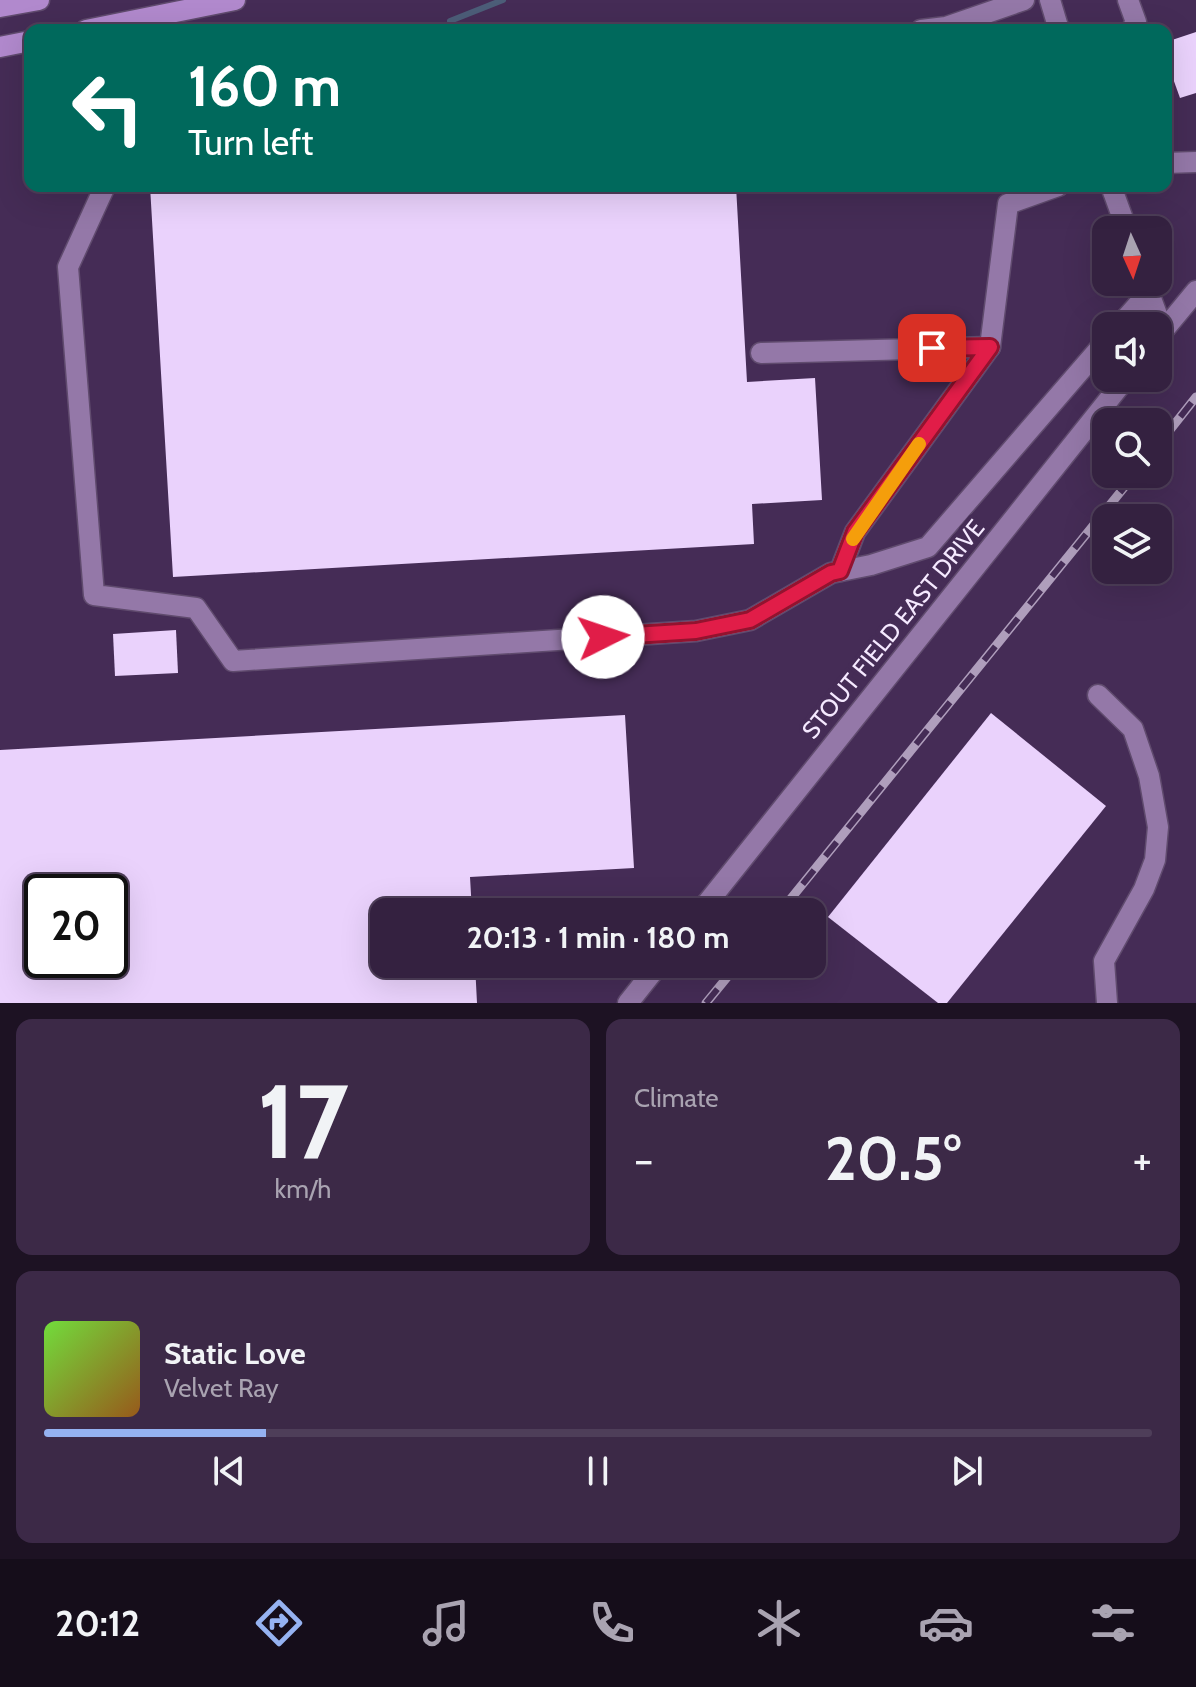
<!DOCTYPE html>
<html lang="en">
<head>
<meta charset="utf-8">
<style>
  :root { --surface:#342140; --page:#3c2947; --text:#f1f3f6; --muted:#a9a3b1; --line:#4e3e59; --accent:#95b2f1 }
  body { margin:0; font-family:Cabin,sans-serif; background:var(--page); color:var(--text); height:100vh; display:flex; flex-direction:column; font-size:30px; white-space:nowrap }
  * { box-sizing:border-box; margin:0 }
  p { font-size:26px; color:var(--muted) }
  .icon { flex:none; width:44px; height:44px; fill:none; stroke:currentColor; stroke-width:2; stroke-linecap:round; stroke-linejoin:round }
  .map { position:relative; height:1003px; overflow:hidden }
  .details { display:flex; flex-direction:column; gap:16px; padding:16px; background:#1d1223; flex:1 }
  .details>* { flex:none }
  .top-card { position:absolute; left:24px; top:24px; width:1148px; height:168px; border-radius:16px; box-shadow:0 8px 32px #0002,0 0 0 2px var(--line); background:#00695c; color:#fff; overflow:hidden }
  .needle { width:52px; rotate:177deg }
  .tools { position:absolute; left:1092px; top:216px; display:grid; gap:16px }
  .tools a { display:grid; place-items:center; width:80px; height:80px; border-radius:16px; background:var(--surface); box-shadow:0 8px 32px #0002,0 0 0 2px var(--line); font-size:40px }
  .speed { position:absolute; left:24px; top:874px; display:flex; gap:16px; font-size:40px; font-weight:700; text-align:center }
  .speed>* { display:grid; place-content:center; width:104px; height:104px; border-radius:50%; background:var(--surface); box-shadow:0 8px 32px #0002,0 0 0 2px var(--line); line-height:1 }
  .speed .limit { border:4px solid #111; border-radius:12px; background:#fff; color:#111 }
  .pin { position:absolute; display:grid; place-items:center; width:68px; height:68px; color:#fff; margin:-34px; border-radius:16px; box-shadow:0 4px 12px #0006 }
  .me { position:absolute; width:88px; margin:-44px; rotate:86deg; stroke-linejoin:round; filter:drop-shadow(0 0 6px #0008) }
  .turn { display:flex; align-items:center; gap:28px; height:168px; padding:0 32px; font-size:36px }
  .turn .icon { width:104px; height:104px; stroke-width:2.5 }
  .turn b { display:block; font-size:56px; line-height:68px }
  .big { font-size:60px; font-weight:800; line-height:1.1 }
  .details .widget { flex:1; display:flex; flex-direction:column; justify-content:center; gap:12px; min-width:0; padding:0 28px; border-radius:16px; background:var(--page) }
  .details .dial { align-items:center; gap:0 }
  .dial b { font-size:104px; line-height:1 }
  .song { display:flex; align-items:center; gap:24px }
  .cover { width:96px; height:96px; border-radius:12px; background:linear-gradient(135deg,hsl(100 70% 55%),hsl(30 70% 35%)) }
  .played { height:8px; border-radius:4px; background:linear-gradient(90deg,var(--accent) 20%,var(--line) 20%) }
  .keys { display:flex; justify-content:space-around; direction:ltr }
  .heat { display:flex; justify-content:space-between; align-items:center; font-size:44px; direction:ltr }
  .details .tiles { flex:1; display:grid; gap:16px; grid-template-columns:1fr 1fr }
  .widget:last-child { grid-column:span 2 }
  .trip { position:absolute; left:370px; top:898px; width:456px; height:80px; border-radius:16px; background:var(--surface); box-shadow:0 8px 32px #0002,0 0 0 2px var(--line); font-weight:800; line-height:80px; text-align:center }
  .tab-bar { display:flex; height:128px; justify-content:space-around; align-items:center; background:#150d1a; color:var(--muted) }
  .tab-bar .icon { width:56px; height:56px }
  .tab-bar .active { color:var(--accent) }
  .tab-bar b { font-size:36px; color:var(--text) }
  .map>svg:first-child { display:block }
  .lines { fill:none; stroke-linecap:round; stroke-linejoin:round }
  .stream { stroke:#4c5d78; stroke-width:6 }
  .building { fill:#ead2fc; fill-rule:evenodd }
  .minor-casing { stroke:#604b6e; stroke-width:23 }
  .major-casing { stroke:#604b6e; stroke-width:23 }
  .minor { stroke:#9478a8; stroke-width:20 }
  .major { stroke:#b189cd; stroke-width:20 }
  .rail-casing { stroke:#af9ebc; stroke-width:9 }
  .rail { stroke:#452c56; stroke-width:6; stroke-dasharray:18; stroke-linecap:butt }
  .route-casing { stroke:#92132f; stroke-width:20 }
  .route { stroke:#e11d48; stroke-width:14 }
  .slow { stroke:#f59e0b; stroke-width:14 }
  .labels { text-anchor:middle; dominant-baseline:central; stroke-width:8; stroke-linejoin:round; paint-order:stroke }
  .street-label { font-size:24px; fill:#f5e9ff; stroke:#452c56 }
</style>
</head>
<body>
<div class="map">
<svg width="1196" height="1003" viewBox="0 0 1196 1003">
  <rect width="100%" height="100%" fill="#452c56"/>
  <g class="lines">
    <polyline class="stream" points="450,21 503,0"/>
  </g>
  <g class="building">
    <polygon points="1196,32 1196,93 1180,98 1166,59 1166,42"/>
    <polygon points="150,186 736,186 747,382 815,378 822,500 752,504 754,544 173,577"/>
    <polygon points="176,630 178,673 115,676 113,634"/>
    <polygon points="991,713 1106,806 947,1003 938,1003 828,917"/>
    <path d="M625 715 634 868 470 877 472 912H384V964H475L477 1003H0V750ZM42 892H110V960H42Z"/>
  </g>
  <g class="lines">
    <defs>
      <g id="minor">
        <polyline points="1050,0 1059,30"/>
        <polyline points="1128,0 1136,22 1131,30"/>
        <polyline points="921,30 946,27 1024,0"/>
        <polyline points="1166,163 1196,162"/>
        <polyline points="105,186 68,267 94,595 196,608 233,661 696,631 750,620 831,573 871,565 928,547 1106,341"/>
        <polyline points="1111,186 1127,230"/>
        <polyline points="1145,282 1163,331"/>
        <polyline points="1119,326 1149,292"/>
        <polyline points="1158,337 1196,291"/>
        <polyline points="761,353 990,347"/>
        <polyline points="840,571 855,532 990,347 1008,204 1058,186"/>
        <polyline points="1098,695 1133,729 1149,776 1158,827 1155,860 1144,889 1104,961 1107,1003"/>
        <polyline points="700,912 1126,378"/>
        <polyline points="628,1003 659,964"/>
      </g>
      <g id="major">
        <polyline points="0,7 39,0"/>
        <polyline points="86,30 235,0"/>
        <polyline points="0,47 30,41"/>
      </g>
    </defs>
    <use href="#minor" class="minor-casing"/>
    <use href="#major" class="major-casing"/>
    <use href="#minor" class="minor"/>
    <use href="#major" class="major"/>
    <defs>
      <g id="rail">
        <polyline points="1158,445 1196,397"/>
        <polyline points="780,912 1135,474"/>
        <polyline points="706,1003 738,964"/>
      </g>
    </defs>
    <use href="#rail" class="rail-casing"/>
    <use href="#rail" class="rail"/>
  </g>
  <g class="lines">
    <defs>
      <polyline id="route" points="603,637 696,631 750,620 831,573 840,571 855,532 990,347 932,348"/>
    </defs>
    <use href="#route" class="route-casing"/>
    <use href="#route" class="route"/>
    <polyline class="slow" points="853,539 919,444"/>
  </g>
  <g class="labels">
    <g class="street-label">
      <text transform="translate(893 629) rotate(-51)">STOUT FIELD EAST DRIVE</text>
    </g>
  </g>
</svg>
<div class="tools">
<a><svg class="needle" viewBox="-14 -14 28 28"><path d="M0-13l5 13h-10z" fill="#e53935"/><path d="M0 13l5-13h-10z" fill="#a9a3b1"/></svg></a>
<a><svg class="icon" aria-label="sound" viewBox="0 0 24 24"><path d="M4 9h4l5-4v14l-5-4H4zM17 9q2 3 0 6"/></svg></a>
<a><svg class="icon" aria-label="search" viewBox="0 0 24 24"><circle cx="10" cy="10" r="6"/><path d="M15 15l6 6"/></svg></a>
<a><svg class="icon" aria-label="layers" viewBox="0 0 24 24"><path d="M12 4l9 5-9 5-9-5zM3 14l9 5 9-5"/></svg></a>
</div>
<div class="speed"><div class="limit">20</div></div>
<div class="pin" style="left:932px;top:348px;background:#d93025"><svg class="icon" aria-label="arrive" viewBox="0 0 24 24"><path d="M6 21V4h12l-3 4 3 4H6"/></svg></div>
<svg class="me" style="left:603px;top:637px" viewBox="-20 -20 40 40"><circle r="19" fill="#fff"/><path d="M0-13L10 11 0 6-10 11z" fill="#e11d48"/></svg>
<div class="trip">20:13 · 1 min · 180 m</div>
<div class="top-card">
<div class="turn"><svg class="icon" aria-label="left" viewBox="0 0 24 24"><path d="M17 20v-9H6M10 6l-5 5 5 5"/></svg><div><b>160 m</b>Turn left</div></div>
</div>
</div>
<section class="details">
<div class="tiles">
<div class="widget dial"><b>17</b><p>km/h</p></div>
<div class="widget"><p>Climate</p>
<div class="heat"><a>−</a><b class="big">20.5°</b><a>+</a></div>
</div>
<div class="widget">
<div class="song"><i class="cover"></i><div><b>Static Love</b><p>Velvet Ray</p></div></div>
<div class="played"></div>
<div class="keys"><svg class="icon" aria-label="previous" viewBox="0 0 24 24"><path d="M18 5L8 12l10 7zM5 5v14"/></svg><svg class="icon" aria-label="pause" viewBox="0 0 24 24"><path d="M8 5v14M16 5v14"/></svg><svg class="icon" aria-label="next" viewBox="0 0 24 24"><path d="M6 5l10 7-10 7zM19 5v14"/></svg></div>
</div>
</div>
</section>
<nav class="tab-bar">
<b>20:12</b>
<svg class="icon active" aria-label="directions" viewBox="0 0 24 24"><path d="M12 3l9 9-9 9-9-9zM9 14v-3h6M13 9l2 2-2 2"/></svg>
<svg class="icon" aria-label="music" viewBox="0 0 24 24"><path d="M9 18V5l10-2v13"/><circle cx="6" cy="18" r="3"/><circle cx="16" cy="16" r="3"/></svg>
<svg class="icon" aria-label="phone" viewBox="0 0 24 24"><path d="M5 4h4l2 5-3 2q2 4 5 5l2-3 5 2v4C11 20 4 13 5 4z"/></svg>
<svg class="icon" aria-label="climate" viewBox="0 0 24 24"><path d="M12 3v18M4 7l16 10M4 17L20 7"/></svg>
<svg class="icon" aria-label="car" viewBox="0 0 24 24"><path d="M5 17H2v-5l4-1 3-4h7l3 4 3 1v5h-3M9 17h6M6 11h13"/><circle cx="7" cy="17" r="2"/><circle cx="17" cy="17" r="2"/></svg>
<svg class="icon" aria-label="filters" viewBox="0 0 24 24"><path d="M4 7h16M4 17h16"/><circle cx="9" cy="7" r="2"/><circle cx="15" cy="17" r="2"/></svg>
</nav>
</body>
</html>
